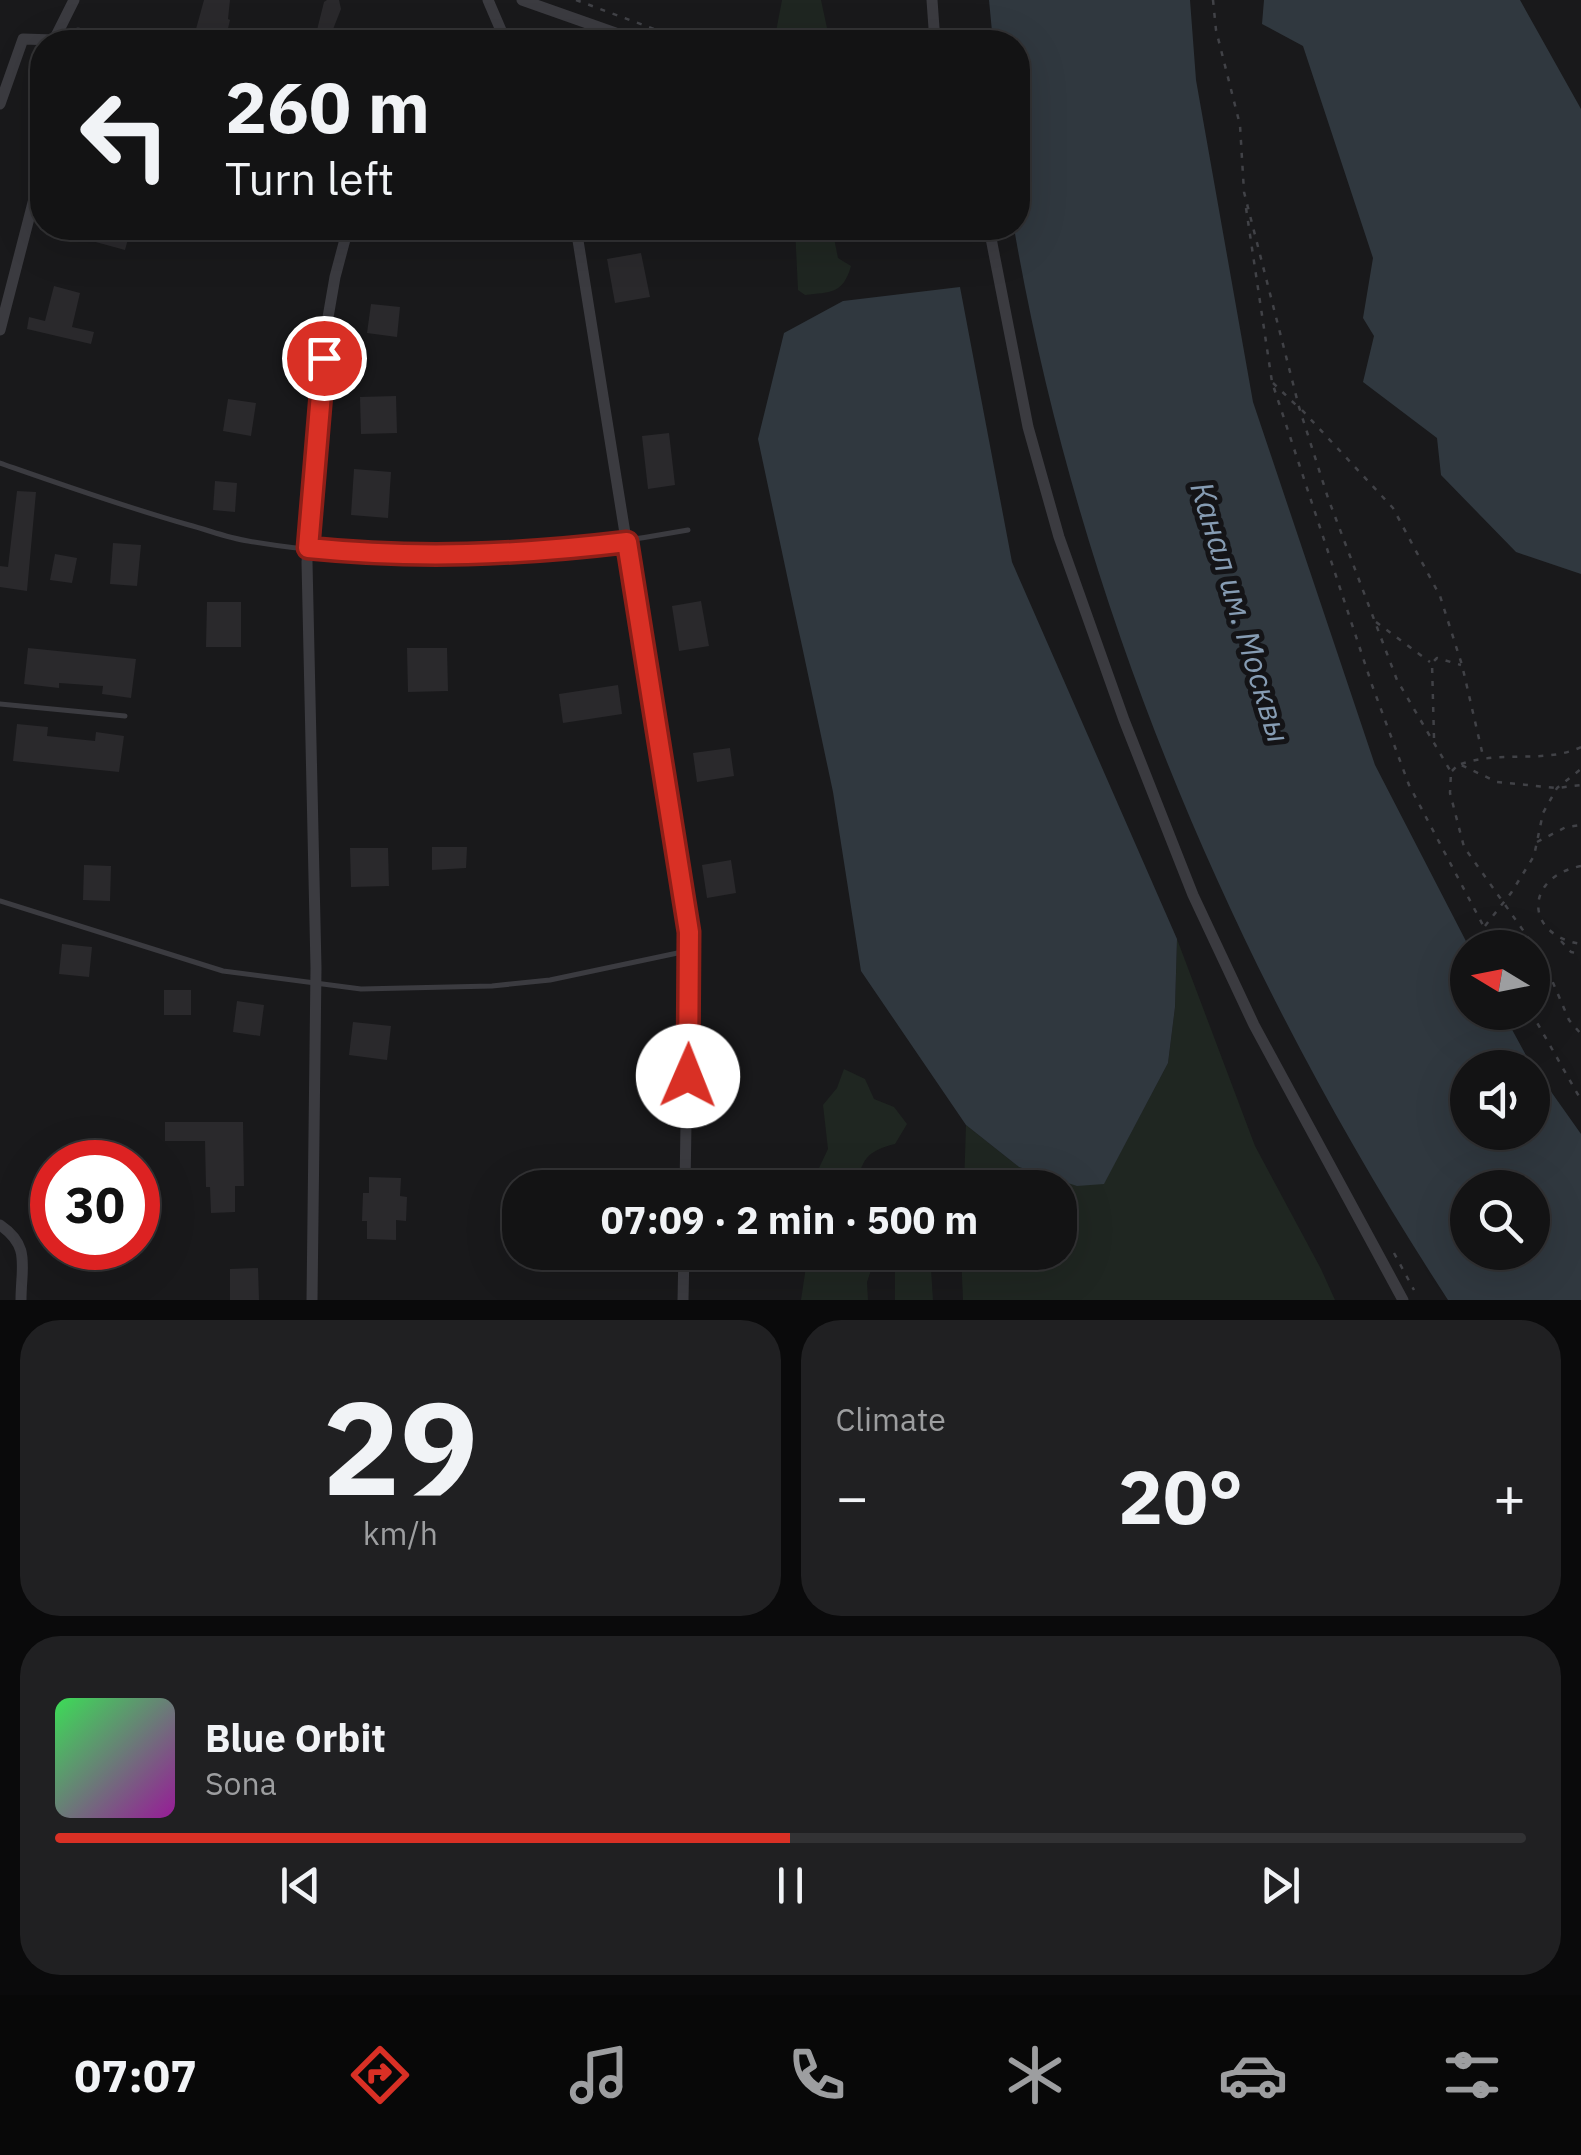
<!DOCTYPE html>
<html lang="en">
<head>
<meta charset="utf-8">
<style>
  :root { --surface:#131314; --page:#202022; --text:#f1f3f6; --muted:#9d9ea0; --line:#323234; --accent:#d93025 }
  body { margin:0; font-family:"IBM Plex Sans",sans-serif; background:var(--page); color:var(--text); height:100vh; display:flex; flex-direction:column; font-size:38px; white-space:nowrap }
  * { box-sizing:border-box; margin:0 }
  p { font-size:32px; color:var(--muted) }
  .icon { flex:none; width:55px; height:55px; fill:none; stroke:currentColor; stroke-width:2; stroke-linecap:round; stroke-linejoin:round }
  .map { position:relative; height:1300px; overflow:hidden }
  .sheet { display:flex; flex-direction:column; gap:20px; padding:20px; background:#0a0a0b; flex:1 }
  .sheet>* { flex:none }
  .hud { position:absolute; left:30px; top:30px; width:1000px; height:210px; border-radius:40px; box-shadow:0 10px 40px #0002,0 0 0 2px var(--line); background:#131314; color:var(--text); overflow:hidden }
  .needle { width:65px; rotate:280deg }
  .fabs { position:absolute; left:1450px; top:930px; display:grid; gap:20px }
  .fabs a { display:grid; place-items:center; width:100px; height:100px; border-radius:50%; background:var(--surface); box-shadow:0 10px 40px #0002,0 0 0 2px var(--line); font-size:50px }
  .speed { position:absolute; left:30px; top:1140px; display:flex; gap:20px; font-size:50px; font-weight:700; text-align:center }
  .speed>* { display:grid; place-content:center; width:130px; height:130px; border-radius:50%; background:var(--surface); box-shadow:0 10px 40px #0002,0 0 0 2px var(--line); line-height:1 }
  .speed .limit { border:15px solid #d22; background:#fff; color:#111 }
  .pin { position:absolute; display:grid; place-items:center; width:85px; height:85px; color:#fff; margin:-42px; border:5px solid #fff; border-radius:50%; box-shadow:0 2px 10px #0007 }
  .me { position:absolute; width:110px; margin:-55px; rotate:1deg; stroke-linejoin:round; filter:drop-shadow(0 0 8px #0008) }
  .turn { display:flex; align-items:center; gap:35px; height:210px; padding:0 30px; font-size:45px }
  .turn .icon { width:130px; height:130px; stroke-width:2.5 }
  .turn b { display:block; font-size:70px; line-height:85px }
  .big { font-size:75px; font-weight:700; line-height:1.1 }
  .sheet .widget { flex:1; display:flex; flex-direction:column; justify-content:center; gap:15px; min-width:0; padding:0 35px; border-radius:40px; background:var(--page) }
  .sheet .dial { align-items:center; gap:0 }
  .dial b { font-size:130px; line-height:1 }
  .song { display:flex; align-items:center; gap:30px }
  .cover { width:120px; height:120px; border-radius:15px; background:linear-gradient(135deg,hsl(130 70% 55%),hsl(300 70% 35%)) }
  .played { height:10px; border-radius:5px; background:linear-gradient(90deg,var(--accent) 50%,var(--line) 50%) }
  .keys { display:flex; justify-content:space-around; direction:ltr }
  .heat { display:flex; justify-content:space-between; align-items:center; font-size:55px; direction:ltr }
  .sheet .tiles { flex:1; display:grid; gap:20px; grid-template-columns:1fr 1fr }
  .widget:last-child { grid-column:span 2 }
  .trip { position:absolute; left:502px; top:1170px; width:575px; height:100px; border-radius:40px; background:var(--surface); box-shadow:0 10px 40px #0002,0 0 0 2px var(--line); font-weight:700; line-height:100px; text-align:center }
  .tab-bar { display:flex; height:160px; justify-content:space-around; align-items:center; background:#080808; color:var(--muted) }
  .tab-bar .icon { width:70px; height:70px }
  .tab-bar .current { color:var(--accent) }
  .tab-bar b { font-size:45px; color:var(--text) }
  .map>svg:first-child { display:block }
  .green { fill:#1f2621 }
  .water { fill:#30383f; fill-rule:evenodd }
  .building { fill:#2a292c }
  .lines { fill:none; stroke-linecap:round; stroke-linejoin:round }
  .path { stroke:#414247; stroke-width:2.5; stroke-dasharray:5 8; stroke-linecap:butt }
  .lane { stroke:#3b3b40; stroke-width:5 }
  .street { stroke:#3b3b40; stroke-width:11 }
  .route-casing { stroke:#8d1f18; stroke-width:25 }
  .route { stroke:#d93025; stroke-width:18 }
  .labels { text-anchor:middle; dominant-baseline:central; stroke-width:10; stroke-linejoin:round; paint-order:stroke }
  .water-label { font-size:32px; font-style:italic; fill:#869cb3; stroke:#141417 }
</style>
</head>
<body>
<div class="map">
<svg width="1581" height="1300" viewBox="0 0 1581 1300">
  <rect width="100%" height="100%" fill="#19191b"/>
  <g class="green">
    <polygon points="782,0 821,0 830,42 774,42"/>
    <path d="M795 228H832L838 258 851 266C843 294 831 292 805 295L798 290Z"/>
    <polygon points="1177,939 1255,1146 1321,1269 1335,1300 963,1300 961,1253 1060,1252 1060,1188 964,1187 966,1125 1019,1167 1104,1183 1168,1063 1175,1007"/>
    <path d="M844 1069 865 1079 874 1099 894 1107 907 1124 895 1144C866 1151 862 1160 856 1187H816L819 1168 828 1149 823 1105 837 1088Z"/>
    <polygon points="808,1253 930,1253 933,1300 895,1300 895,1264 874,1261 867,1282 868,1300 801,1300"/>
  </g>
  <g class="water">
    <path d="M989 0H1190L1196 80 1253 402 1375 765 1469 947 1468 1012 1503 1013 1528 1059 1581 1134V1300H1448C1237 976 1080 610 1014 228H1018V42H993ZM1468 1068H1532V1132H1468ZM1468 1188H1532V1252H1468Z"/>
    <polygon points="1264,0 1520,0 1581,109 1581,574 1516,552 1441,475 1437,438 1363,382 1374,336 1363,318 1373,258 1303,46 1262,24"/>
    <polygon points="960,287 1012,562 1177,939 1175,1007 1168,1063 1104,1184 1077,1186 1019,1167 966,1125 861,971 833,792 758,439 784,333 843,301"/>
  </g>
  <g class="building">
    <polygon points="204,0 230,0 228,19 230,20 226,37 196,29"/>
    <polygon points="327,0 339,0 341,9 328,42 315,38 324,2"/>
    <polygon points="96,228 131,228 125,250 92,241"/>
    <polygon points="641,253 650,297 615,303 607,259"/>
    <polygon points="54,286 80,293 72,327 94,332 91,344 27,329 29,317 45,321"/>
    <polygon points="371,304 400,307 397,337 367,333"/>
    <polygon points="396,396 397,433 361,434 360,397"/>
    <polygon points="228,399 256,403 251,436 223,431"/>
    <polygon points="669,433 675,485 648,489 642,436"/>
    <polygon points="354,469 391,472 388,518 351,515"/>
    <polygon points="215,481 237,483 235,512 213,510"/>
    <polygon points="17,491 36,492 27,591 0,587 0,566 8,567"/>
    <polygon points="113,543 141,545 137,586 110,584"/>
    <polygon points="55,554 77,558 72,583 50,580"/>
    <polygon points="701,601 709,646 679,651 672,606"/>
    <polygon points="207,602 241,602 241,647 206,647"/>
    <polygon points="28,648 136,659 131,698 102,694 103,686 59,683 59,688 24,684"/>
    <polygon points="407,648 447,648 448,691 408,692"/>
    <polygon points="618,685 622,714 563,723 559,694"/>
    <polygon points="17,724 48,727 47,736 95,741 96,732 124,736 119,772 13,761"/>
    <polygon points="730,748 734,776 697,782 693,753"/>
    <polygon points="432,847 467,847 466,868 432,870"/>
    <polygon points="350,848 388,848 389,886 351,887"/>
    <polygon points="731,860 736,893 707,898 702,865"/>
    <polygon points="84,865 111,866 110,901 83,900"/>
    <polygon points="62,944 92,947 89,977 59,974"/>
    <rect x="164" y="990" width="27" height="25"/>
    <polygon points="237,1001 264,1005 260,1036 233,1032"/>
    <polygon points="353,1022 391,1026 387,1060 349,1055"/>
    <polygon points="165,1122 243,1122 244,1186 235,1186 235,1212 211,1213 210,1187 206,1187 205,1141 165,1141"/>
    <polygon points="369,1177 401,1178 400,1196 407,1197 406,1221 396,1220 396,1240 367,1239 367,1221 362,1221 363,1193 369,1193"/>
    <polygon points="258,1268 259,1300 230,1300 230,1269"/>
  </g>
  <g class="lines">
    <g class="path">
      <polyline points="576,0 689,42"/>
      <polyline points="1213,0 1216,30 1240,125 1244,192 1299,407 1328,498 1397,680 1451,772 1450,793 1464,847 1542,957 1569,1020 1581,1034"/>
      <polyline points="1246,208 1272,382 1372,685 1409,785 1495,948"/>
      <polyline points="1273,383 1296,405"/>
      <polyline points="1302,410 1393,508 1440,596 1462,665 1483,756"/>
      <polyline points="1376,622 1430,662"/>
      <polyline points="1434,738 1432,663 1437,658 1461,665"/>
      <path d="M1461 764C1501 750 1546 764 1581 747"/>
      <polyline points="1452,771 1459,764 1497,782 1557,788 1581,785"/>
      <polyline points="1537,842 1566,827 1581,825"/>
      <path d="M1581 866C1524 877 1524 935 1581 944"/>
      <polyline points="1485,926 1511,893 1534,856 1543,813 1557,788 1581,769"/>
      <polyline points="1561,941 1571,952 1581,954"/>
      <polyline points="1531,1012 1581,1100"/>
      <polyline points="1394,1253 1414,1290"/>
    </g>
    <g class="lane">
      <path d="M0 463C63 485 125 507 189 525 208 530 228 538 248 541 394 566 543 557 688 530"/>
      <polyline points="0,704 125,716"/>
      <polyline points="0,901 223,971 361,989 492,986 550,980 687,951"/>
    </g>
    <g class="street">
      <polyline points="488,0 506,42"/>
      <polyline points="522,0 641,42"/>
      <polyline points="932,0 935,42"/>
      <polyline points="75,42 78,33 109,42"/>
      <polyline points="0,104 23,39 54,40 74,0"/>
      <polyline points="576,228 689,932 685,1188"/>
      <polyline points="989,228 1028,427 1059,537 1124,720 1193,895 1254,1025 1403,1300"/>
      <polyline points="0,330 42,168"/>
      <path d="M0 1225C31 1246 21 1266 21 1300"/>
      <polyline points="312,1300 316,968 307,562 327,323 335,277 348,228"/>
      <polyline points="683,1300 684,1252"/>
    </g>
  </g>
  <g class="lines">
    <defs>
      <path id="route" d="M324 358 308 548C417 559 518 555 627 542L689 932 688 1076"/>
    </defs>
    <use href="#route" class="route-casing"/>
    <use href="#route" class="route"/>
  </g>
  <g class="labels">
    <g class="water-label">
      <text transform="translate(1241 612) rotate(73)">Канал им. Москвы</text>
    </g>
  </g>
</svg>
<div class="fabs">
<a><svg class="needle" viewBox="-14 -14 28 28"><path d="M0-13l5 13h-10z" fill="#e53935"/><path d="M0 13l5-13h-10z" fill="#9d9ea0"/></svg></a>
<a><svg class="icon" aria-label="sound" viewBox="0 0 24 24"><path d="M4 9h4l5-4v14l-5-4H4zM17 9q2 3 0 6"/></svg></a>
<a><svg class="icon" aria-label="search" viewBox="0 0 24 24"><circle cx="10" cy="10" r="6"/><path d="M15 15l6 6"/></svg></a>
</div>
<div class="speed"><div class="limit">30</div></div>
<div class="pin" style="left:324px;top:358px;background:#d93025"><svg class="icon" aria-label="arrive" viewBox="0 0 24 24"><path d="M6 21V4h12l-3 4 3 4H6"/></svg></div>
<svg class="me" style="left:688px;top:1076px" viewBox="-20 -20 40 40"><circle r="19" fill="#fff"/><path d="M0-13L10 11 0 6-10 11z" fill="#d93025"/></svg>
<div class="trip">07:09 · 2 min · 500 m</div>
<div class="hud">
<div class="turn"><svg class="icon" aria-label="left" viewBox="0 0 24 24"><path d="M17 20v-9H6M10 6l-5 5 5 5"/></svg><div><b>260 m</b>Turn left</div></div>
</div>
</div>
<section class="sheet">
<div class="tiles">
<div class="widget dial"><b>29</b><p>km/h</p></div>
<div class="widget"><p>Climate</p>
<div class="heat"><a>−</a><b class="big">20°</b><a>+</a></div>
</div>
<div class="widget">
<div class="song"><i class="cover"></i><div><b>Blue Orbit</b><p>Sona</p></div></div>
<div class="played"></div>
<div class="keys"><svg class="icon" aria-label="previous" viewBox="0 0 24 24"><path d="M18 5L8 12l10 7zM5 5v14"/></svg><svg class="icon" aria-label="pause" viewBox="0 0 24 24"><path d="M8 5v14M16 5v14"/></svg><svg class="icon" aria-label="next" viewBox="0 0 24 24"><path d="M6 5l10 7-10 7zM19 5v14"/></svg></div>
</div>
</div>
</section>
<nav class="tab-bar">
<b>07:07</b>
<svg class="icon current" aria-label="directions" viewBox="0 0 24 24"><path d="M12 3l9 9-9 9-9-9zM9 14v-3h6M13 9l2 2-2 2"/></svg>
<svg class="icon" aria-label="music" viewBox="0 0 24 24"><path d="M9 18V5l10-2v13"/><circle cx="6" cy="18" r="3"/><circle cx="16" cy="16" r="3"/></svg>
<svg class="icon" aria-label="phone" viewBox="0 0 24 24"><path d="M5 4h4l2 5-3 2q2 4 5 5l2-3 5 2v4C11 20 4 13 5 4z"/></svg>
<svg class="icon" aria-label="climate" viewBox="0 0 24 24"><path d="M12 3v18M4 7l16 10M4 17L20 7"/></svg>
<svg class="icon" aria-label="car" viewBox="0 0 24 24"><path d="M5 17H2v-5l4-1 3-4h7l3 4 3 1v5h-3M9 17h6M6 11h13"/><circle cx="7" cy="17" r="2"/><circle cx="17" cy="17" r="2"/></svg>
<svg class="icon" aria-label="filters" viewBox="0 0 24 24"><path d="M4 7h16M4 17h16"/><circle cx="9" cy="7" r="2"/><circle cx="15" cy="17" r="2"/></svg>
</nav>
</body>
</html>
